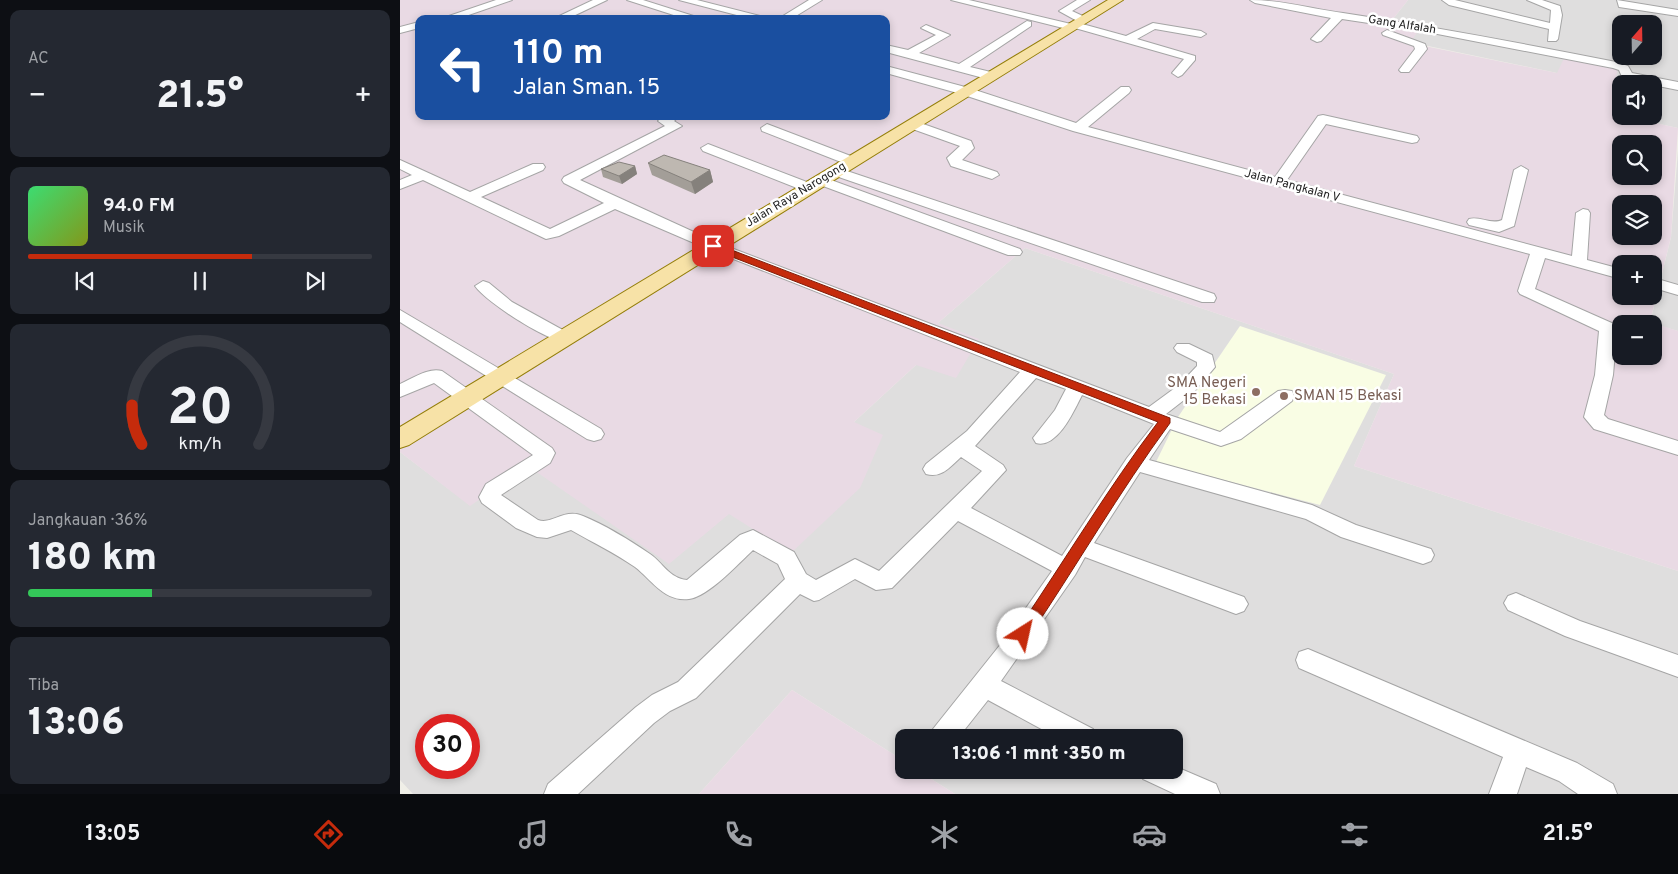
<!DOCTYPE html>
<html lang="id">
<head>
<meta charset="utf-8">
<style>
  :root { --surface:#171b24; --page:#242831; --text:#f1f3f6; --muted:#9ea1a6; --line:#363941; --accent:#c52b0c }
  body { margin:0; font-family:Overpass,sans-serif; background:var(--page); color:var(--text); height:100vh; display:flex; flex-direction:column; font-size:19px; white-space:nowrap }
  * { box-sizing:border-box; margin:0 }
  p { font-size:16px; color:var(--muted) }
  .icon { flex:none; width:28px; height:28px; fill:none; stroke:currentColor; stroke-width:2; stroke-linecap:round; stroke-linejoin:round }
  .map { position:relative; flex:1; overflow:hidden }
  .sheet { display:flex; flex-direction:column; gap:10px; padding:10px; background:#0d0f14; width:400px }
  .sheet>* { flex:none }
  .banner { position:absolute; left:15px; top:15px; width:475px; height:105px; border-radius:10px; box-shadow:0 2px 8px #0003; background:#1a4fa0; color:#fff; overflow:hidden }
  .needle { width:32px; rotate:20deg }
  .controls { position:absolute; left:1212px; top:15px; display:grid; gap:10px }
  .controls a { display:grid; place-items:center; width:50px; height:50px; border-radius:10px; background:var(--surface); box-shadow:0 2px 8px #0003; font-size:25px }
  .speed { position:absolute; left:15px; top:714px; display:flex; gap:10px; font-size:25px; font-weight:700; text-align:center }
  .speed>* { display:grid; place-content:center; width:65px; height:65px; border-radius:50%; background:var(--surface); box-shadow:0 2px 8px #0003; line-height:1 }
  .speed .limit { border:8px solid #d22; background:#fff; color:#111 }
  .pin { position:absolute; display:grid; place-items:center; width:42px; height:42px; color:#fff; margin:-21px; border-radius:10px; box-shadow:0 2px 8px #0006 }
  .me { position:absolute; width:55px; margin:-28px; rotate:35deg; stroke-linejoin:round; filter:drop-shadow(0 0 4px #0008) }
  .turn { display:flex; align-items:center; gap:18px; height:105px; padding:0 15px; font-size:22px }
  .turn .icon { width:65px; height:65px; stroke-width:2.5 }
  .turn b { display:block; font-size:35px; line-height:42px }
  .big { font-size:38px; font-weight:800; line-height:1.1 }
  .sheet .card { flex:1; display:flex; flex-direction:column; justify-content:center; gap:8px; min-width:0; padding:0 18px; border-radius:10px; background:var(--page) }
  .sheet .dial { align-items:center; gap:0 }
  .dial svg { height:130px; overflow:visible; fill:none; stroke:var(--line); stroke-width:7; stroke-linecap:round; text-anchor:middle }
  .dial text { fill:var(--text); stroke:none }
  .song { display:flex; align-items:center; gap:15px }
  .cover { width:60px; height:60px; border-radius:8px; background:linear-gradient(135deg,hsl(140 70% 55%),hsl(70 70% 35%)) }
  .played { height:5px; border-radius:2px; background:linear-gradient(90deg,var(--accent) 65%,var(--line) 65%) }
  .keys { display:flex; justify-content:space-around; direction:ltr }
  .heat { display:flex; justify-content:space-between; align-items:center; font-size:28px; direction:ltr }
  .charge { height:8px; border-radius:4px; background:linear-gradient(90deg,#34c759 36%,var(--line) 0) }
  .trip { position:absolute; left:495px; top:729px; width:288px; height:50px; border-radius:10px; background:var(--surface); box-shadow:0 2px 8px #0003; font-weight:800; line-height:50px; text-align:center }
  .menu { display:flex; height:80px; justify-content:space-around; align-items:center; background:#090b0e; color:var(--muted) }
  .menu .icon { width:35px; height:35px }
  .menu .active { color:var(--accent) }
  .menu b { font-size:22px; color:var(--text) }
  main { display:flex; flex:1; min-height:0 }
  .map>svg:first-child { display:block }
  .residential { fill:#dfdede; fill-rule:evenodd }
  .industrial { fill:#e9dae4; fill-rule:evenodd }
  .education { fill:#f9fde4 }
  .lines { fill:none; stroke-linecap:round; stroke-linejoin:round }
  .minor-casing { stroke:#a5a5a5; stroke-width:2 }
  .major-casing { stroke:#947e09; stroke-width:2 }
  .minor { fill:#fff; fill-rule:evenodd }
  .major { fill:#f7e2a7; fill-rule:evenodd }
  .wall { fill:#a39e98 }
  .shaded-wall { fill:#85817c }
  .building { fill:#beb8b1; stroke:#85817c }
  .route { fill:#c52b0c; stroke:#801c08 }
  .education-dot { fill:#8d6e63; stroke:#fff; stroke-width:2 }
  .labels { text-anchor:middle; dominant-baseline:central; stroke-width:5; stroke-linejoin:round; paint-order:stroke }
  .far-street-label { font-size:12px; fill:#212121; stroke:#fff }
  .education-label { font-size:15px; fill:#785e54; stroke:#fff; text-anchor:end }
</style>
</head>
<body>
<main>
<section class="sheet">
<div class="card"><p>AC</p>
<div class="heat"><a>−</a><b class="big">21.5°</b><a>+</a></div>
</div>
<div class="card">
<div class="song"><i class="cover"></i><div><b>94.0 FM</b><p>Musik</p></div></div>
<div class="played"></div>
<div class="keys"><svg class="icon" aria-label="previous" viewBox="0 0 24 24"><path d="M18 5L8 12l10 7zM5 5v14"/></svg><svg class="icon" aria-label="pause" viewBox="0 0 24 24"><path d="M8 5v14M16 5v14"/></svg><svg class="icon" aria-label="next" viewBox="0 0 24 24"><path d="M6 5l10 7-10 7zM19 5v14"/></svg></div>
</div>
<div class="card dial"><svg viewBox="0 0 100 80">
<path d="M14 69A42 42 0 1 1 86 69"/>
<path d="M14 69A42 42 0 0 1 8 45" stroke="#c52b0c"/>
<text x="50" y="56" font-size="32" font-weight="700">20</text>
<text x="50" y="72" font-size="11">km/h</text>
</svg></div>
<div class="card"><p>Jangkauan · 36%</p><b class="big">180 km</b><div class="charge"></div></div>
<div class="card"><p>Tiba</p><b class="big">13:06</b></div>
</section>
<div class="map">
<svg width="1278" height="794" viewBox="0 0 1278 794">
  <rect width="100%" height="100%" fill="#f0efe8"/>
  <g class="residential">
    <path d="M1008 0H1278V128L1255 123 1259 104 1254 103V84H1221V95L1212 93 1218 66 1157 73 1009 42 1022 26 993 19ZM1221 24H1254V56H1221Z"/>
    <polygon points="1278,151 1278,331 1250,323 1271,237"/>
    <path d="M625 248 994 374 954 466 1278 571V794H555L517 770H774V738H504V761L392 690 299 794H13L0 780V452L70 505 128 466 329 514 454 422 516 365 538 323ZM26 725H69V768H26Z"/>
  </g>
  <g class="industrial">
    <path d="M0 0H1008L993 19 1022 25 1010 43 1157 73 1166 54 1219 65 1212 93 1221 95V116H1254V103L1259 104 1255 123 1278 128 1271 237 1250 322 1278 331V571L954 466 994 374 625 248 538 323 579 339 556 378 516 365 454 422 483 435 460 488 391 553 329 514 269 564 128 466 70 506 0 452ZM19 19H486V116H19ZM1221 144H1254V176H1221ZM1221 204H1254V236H1221ZM1221 264H1254V296H1221ZM1221 324H1254V356H1221Z"/>
    <polygon points="392,690 504,761 504,770 517,770 555,794 299,794"/>
  </g>
  <polygon class="education" points="840,326 986,375 920,505 756,462 778,417"/>
  <g class="lines">
    <defs>
      <g id="minor">
        <polygon points="96,0 112,0 57,19 40,19"/>
        <polygon points="193,0 207,0 167,19 153,19"/>
        <polygon points="227,0 243,0 303,19 286,19"/>
        <polygon points="279,0 297,0 372,19 352,19"/>
        <polygon points="409,0 422,0 391,19 378,19"/>
        <polygon points="551,0 569,0 671,24 675,22 726,36 753,23 801,31 806,34 801,37 755,29 737,39 795,56 795,60 782,75 778,77 772,73 784,59 675,28 671,30"/>
        <polygon points="677,0 690,0 672,11 687,18 687,22 679,22 659,11"/>
        <path d="M850 0C882 0 912 9 943 13 1035 27 1125 44 1216 62L1228 66 1232 73 1278 82V90L1223 79 1219 70 1213 68 1022 31 942 19 921 41 917 42 911 39 931 18 855 3Z"/>
        <polygon points="1042,0 1055,0 1150,23 1151,10 1127,0 1142,0 1160,6 1162,15 1158,39 1156,41 1148,41 1149,29 1049,5"/>
        <polygon points="1217,0 1278,10 1278,16 1219,7"/>
        <polygon points="627,21 631,22 631,26 570,67 595,73 595,79 591,80 486,52 486,45 508,50 536,35 521,28 526,25 550,35 519,53 559,64"/>
        <polygon points="19,22 19,28 0,33 0,27"/>
        <polygon points="987,30 1025,44 1027,49 1009,72 1001,72 999,70 1015,49 1014,46 983,35 982,33"/>
        <polygon points="486,66 569,88 676,123 721,87 729,87 731,90 729,93 688,127 875,177 918,116 923,115 1017,136 1019,139 1017,142 1012,143 926,124 887,180 1172,256 1176,213 1183,209 1188,210 1190,213 1187,260 1221,269 1221,279 1145,258 1135,289 1214,324 1217,328 1213,375 1204,415 1208,419 1278,441 1278,455 1194,429 1184,417 1195,375 1199,331 1120,294 1118,291 1130,254 673,131 561,94 486,73"/>
        <path d="M263 116H279L274 121 282 126 180 180 318 243 749 407 779 385 797 366V362L777 352 774 348 777 344H789L812 355 815 367 793 393 766 414 820 432 878 391 885 390 892 391 894 396 892 401 841 439 821 446 770 429 749 460 912 505 956 525 1031 549 1034 555 1031 561 1023 564 941 537 906 519 740 472 694 543 844 597 848 604 844 611 836 614 685 557 675 575 601 681 693 729 697 738H658L588 700 558 738H529L533 729 600 645 652 571 558 521 492 588 476 590 455 579 419 600 414 601 400 594 296 698 270 711 254 723 178 794H144L148 784 236 707 252 695 278 682 385 579 378 564 353 550C339 563 308 597 289 599 264 602 252 580 235 567 215 553 192 542 171 530L147 538 137 537 116 528 82 503 79 497 86 484 133 455 34 383 0 397V384C13 378 29 367 42 371L152 448 155 453 150 463 101 495 138 520C152 525 164 508 183 516 203 524 231 541 250 554 263 563 269 578 287 580L340 535 353 530 394 552 406 574 416 580 455 559 479 571 582 471 561 457C551 466 541 479 526 474L523 469 526 464 567 431 620 372 308 249 215 209 159 236 146 239 23 180 0 189V180L12 175 0 169V160L70 192 133 164H143L145 167 143 170 81 197 150 229 204 203 164 183 162 180 164 177 265 126 258 121ZM636 378 666 389 655 410 633 438 636 443C657 449 674 411 682 395L754 424 727 458 662 556 571 508 606 470 603 465 575 446Z"/>
        <polygon points="512,120 571,141 574,148 562,160 597,172 599,175 592,179 551,166 547,158 560,146 507,127 506,124"/>
        <polygon points="367,124 456,158 458,161 451,165 446,164 362,131 361,128"/>
        <polygon points="308,144 412,184 414,187 407,191 402,190 303,151 301,148"/>
        <path d="M1121 166 1128 170 1114 226 1099 232 1069 225 1067 222 1069 219C1080 216 1091 225 1102 220L1114 170Z"/>
        <polygon points="435,167 814,294 816,298 814,302 802,302 430,174 428,171 430,168"/>
        <polygon points="420,176 620,249 622,252 620,255 608,255 415,183 413,180"/>
        <polygon points="1254,278 1278,285 1278,295 1254,288"/>
        <path d="M83 281 89 283 112 302 170 334 173 338 170 342C153 346 86 302 75 286Z"/>
        <polygon points="0,310 201,429 204,434 201,439 194,441 187,439 0,322"/>
        <polygon points="1116,593 1180,621 1278,655 1278,677 1165,636 1108,610 1104,603 1108,596"/>
        <polygon points="908,649 1177,763 1213,784 1217,794 1178,794 1159,781 1126,767 1117,794 1089,794 1103,757 899,668 896,660 899,652"/>
        <polygon points="774,766 816,784 820,794 775,794 743,779 739,770 774,770"/>
      </g>
      <polygon id="major" points="708,0 723,0 9,445 0,448 0,427"/>
    </defs>
    <use href="#minor" class="minor-casing"/>
    <use href="#major" class="major-casing"/>
    <use href="#minor" class="minor"/>
    <use href="#major" class="major"/>
  </g>
  <g class="wall">
    <polygon points="248,163 310,170 313,182 295,194 252,175"/>
    <polygon points="235,166 237,174 222,184 203,177 201,169"/>
  </g>
  <g class="shaded-wall">
    <polygon points="235,166 237,174 222,184 219,176"/>
    <polygon points="310,170 313,182 295,194 291,182"/>
  </g>
  <g class="building">
    <polygon points="264,155 310,170 291,182 248,163"/>
    <polygon points="219,162 235,166 219,176 201,169"/>
  </g>
  <path class="route" d="M309 244H316L770 418V423C719 492 676 567 628 638L623 640 618 638 616 634 618 629C665 560 708 488 758 422L309 248Z"/>
  <g class="education-dot">
    <circle cx="856" cy="392" r="5"/>
    <circle cx="884" cy="396" r="5"/>
  </g>
  <g class="labels">
    <g class="far-street-label">
      <text transform="translate(1002 25) rotate(9)">Gang Alfalah</text>
      <text transform="translate(892 186) rotate(15)">Jalan Pangkalan V</text>
      <text transform="translate(396 195) rotate(-31)">Jalan Raya Narogong</text>
    </g>
    <g class="education-label">
      <text x="846" y="383">SMA Negeri<tspan x="846" dy="17">15 Bekasi</tspan></text>
      <text x="894" y="396" text-anchor="start">SMAN 15 Bekasi</text>
    </g>
  </g>
</svg>
<div class="controls">
<a><svg class="needle" viewBox="-14 -14 28 28"><path d="M0-13l5 13h-10z" fill="#e53935"/><path d="M0 13l5-13h-10z" fill="#9ea1a6"/></svg></a>
<a><svg class="icon" aria-label="sound" viewBox="0 0 24 24"><path d="M4 9h4l5-4v14l-5-4H4zM17 9q2 3 0 6"/></svg></a>
<a><svg class="icon" aria-label="search" viewBox="0 0 24 24"><circle cx="10" cy="10" r="6"/><path d="M15 15l6 6"/></svg></a>
<a><svg class="icon" aria-label="layers" viewBox="0 0 24 24"><path d="M12 4l9 5-9 5-9-5zM3 14l9 5 9-5"/></svg></a>
<a>+</a>
<a>−</a>
</div>
<div class="speed"><div class="limit">30</div></div>
<div class="pin" style="left:313px;top:246px;background:#d93025"><svg class="icon" aria-label="arrive" viewBox="0 0 24 24"><path d="M6 21V4h12l-3 4 3 4H6"/></svg></div>
<svg class="me" style="left:623px;top:634px" viewBox="-20 -20 40 40"><circle r="19" fill="#fff"/><path d="M0-13L10 11 0 6-10 11z" fill="#c52b0c"/></svg>
<div class="trip">13:06 · 1 mnt · 350 m</div>
<div class="banner">
<div class="turn"><svg class="icon" aria-label="left" viewBox="0 0 24 24"><path d="M17 20v-9H6M10 6l-5 5 5 5"/></svg><div><b>110 m</b>Jalan Sman. 15</div></div>
</div>
</div>
</main>
<nav class="menu">
<b>13:05</b>
<svg class="icon active" aria-label="directions" viewBox="0 0 24 24"><path d="M12 3l9 9-9 9-9-9zM9 14v-3h6M13 9l2 2-2 2"/></svg>
<svg class="icon" aria-label="music" viewBox="0 0 24 24"><path d="M9 18V5l10-2v13"/><circle cx="6" cy="18" r="3"/><circle cx="16" cy="16" r="3"/></svg>
<svg class="icon" aria-label="phone" viewBox="0 0 24 24"><path d="M5 4h4l2 5-3 2q2 4 5 5l2-3 5 2v4C11 20 4 13 5 4z"/></svg>
<svg class="icon" aria-label="climate" viewBox="0 0 24 24"><path d="M12 3v18M4 7l16 10M4 17L20 7"/></svg>
<svg class="icon" aria-label="car" viewBox="0 0 24 24"><path d="M5 17H2v-5l4-1 3-4h7l3 4 3 1v5h-3M9 17h6M6 11h13"/><circle cx="7" cy="17" r="2"/><circle cx="17" cy="17" r="2"/></svg>
<svg class="icon" aria-label="filters" viewBox="0 0 24 24"><path d="M4 7h16M4 17h16"/><circle cx="9" cy="7" r="2"/><circle cx="15" cy="17" r="2"/></svg>
<b>21.5°</b>
</nav>
</body>
</html>
